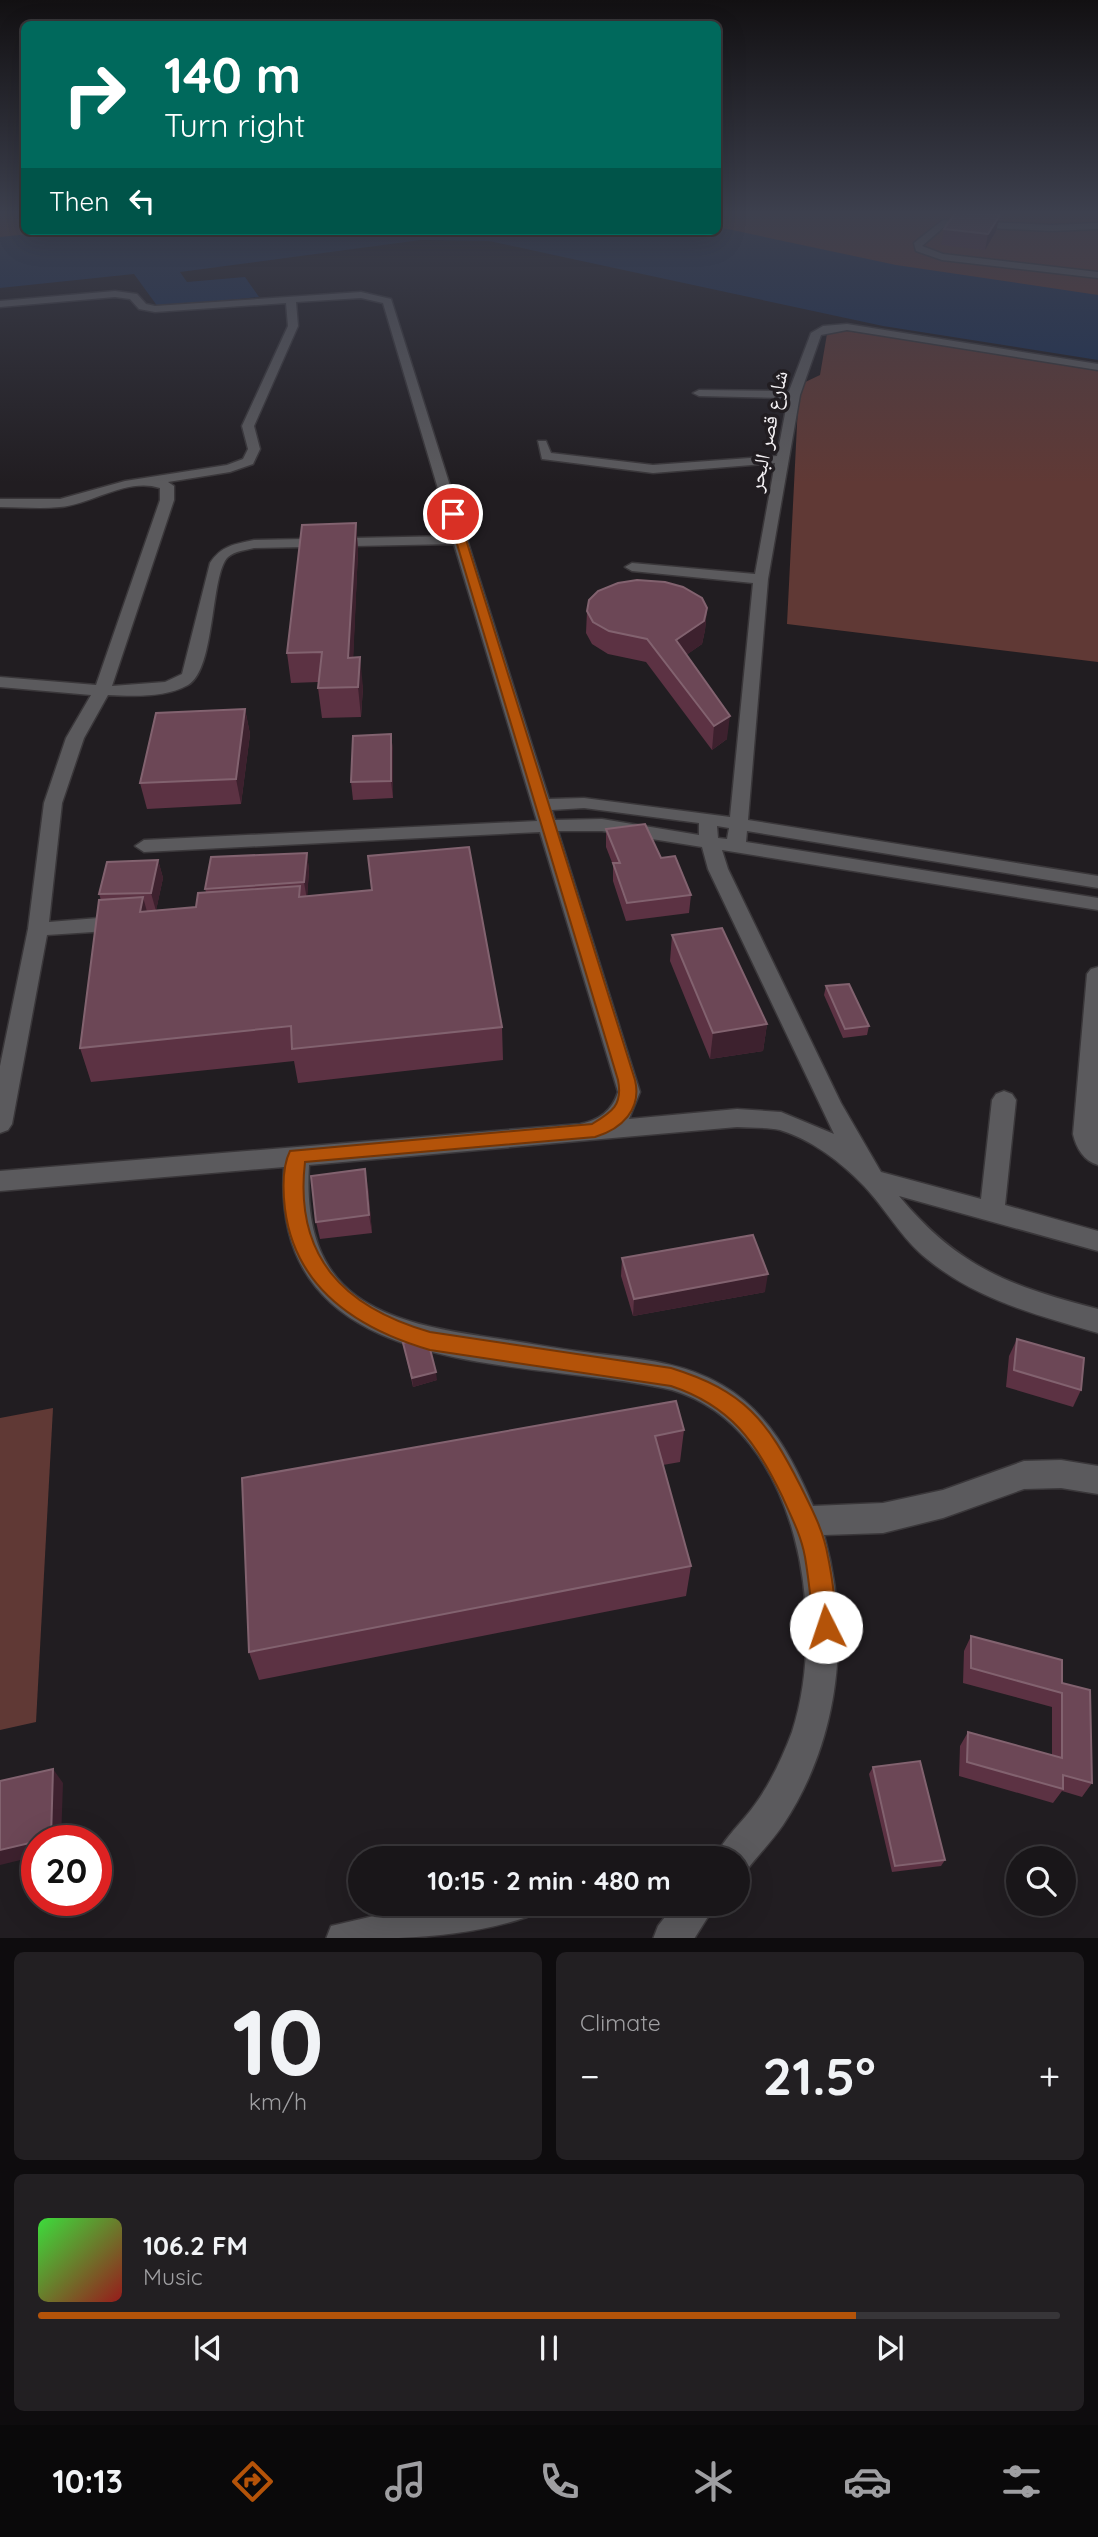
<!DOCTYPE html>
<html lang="en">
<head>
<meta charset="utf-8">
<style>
  :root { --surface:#191619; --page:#221f22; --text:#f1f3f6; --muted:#9f9fa2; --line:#373538; --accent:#b45309 }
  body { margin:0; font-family:Quicksand,"Noto Naskh Arabic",sans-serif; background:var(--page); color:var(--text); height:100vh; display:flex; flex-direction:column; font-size:26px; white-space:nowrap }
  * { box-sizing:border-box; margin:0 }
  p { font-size:23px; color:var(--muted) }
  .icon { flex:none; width:38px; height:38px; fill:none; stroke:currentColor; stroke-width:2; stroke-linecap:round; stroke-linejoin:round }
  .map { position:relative; height:1938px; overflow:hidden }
  .panel { display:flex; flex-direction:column; gap:14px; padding:14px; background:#0e0c0e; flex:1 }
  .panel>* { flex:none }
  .top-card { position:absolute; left:21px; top:21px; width:700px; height:214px; border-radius:10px; box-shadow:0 7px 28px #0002,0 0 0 2px var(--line); background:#00695c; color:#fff; overflow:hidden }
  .controls { position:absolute; left:1006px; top:1846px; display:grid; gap:14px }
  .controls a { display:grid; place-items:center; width:70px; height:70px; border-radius:50%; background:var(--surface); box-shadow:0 7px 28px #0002,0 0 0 2px var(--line); font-size:35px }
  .speed { position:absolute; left:21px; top:1825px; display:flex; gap:14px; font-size:35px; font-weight:700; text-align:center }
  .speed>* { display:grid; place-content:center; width:91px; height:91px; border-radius:50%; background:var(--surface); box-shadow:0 7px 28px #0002,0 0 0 2px var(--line); line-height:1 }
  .speed .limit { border:10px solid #d22; background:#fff; color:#111 }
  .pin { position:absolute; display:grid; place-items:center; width:60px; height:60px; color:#fff; margin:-30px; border:4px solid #fff; border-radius:50%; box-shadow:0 2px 7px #0007 }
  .me { position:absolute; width:77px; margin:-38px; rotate:356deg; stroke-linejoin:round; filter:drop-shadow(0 0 5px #0008) }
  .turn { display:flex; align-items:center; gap:24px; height:147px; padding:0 28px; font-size:32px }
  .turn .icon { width:91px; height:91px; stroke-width:2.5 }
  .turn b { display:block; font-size:49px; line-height:60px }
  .then { display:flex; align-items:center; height:66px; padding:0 28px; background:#0003; gap:14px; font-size:26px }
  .big { font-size:52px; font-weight:700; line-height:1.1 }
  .panel .tile { flex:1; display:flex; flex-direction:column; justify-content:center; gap:10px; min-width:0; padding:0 24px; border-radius:10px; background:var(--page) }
  .panel .dial { align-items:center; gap:0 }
  .dial b { font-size:91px; line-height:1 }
  .song { display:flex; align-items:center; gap:21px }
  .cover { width:84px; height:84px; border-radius:10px; background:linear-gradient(135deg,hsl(120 70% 55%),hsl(0 70% 35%)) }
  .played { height:7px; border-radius:4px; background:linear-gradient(90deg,var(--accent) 80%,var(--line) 80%) }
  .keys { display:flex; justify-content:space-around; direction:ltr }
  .heat { display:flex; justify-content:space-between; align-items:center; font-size:38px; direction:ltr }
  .panel .tiles { flex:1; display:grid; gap:14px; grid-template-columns:1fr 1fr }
  .tile:last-child { grid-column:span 2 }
  .trip { position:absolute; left:348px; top:1846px; width:402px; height:70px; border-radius:35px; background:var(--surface); box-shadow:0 7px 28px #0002,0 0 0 2px var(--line); font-weight:700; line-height:70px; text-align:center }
  .tab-bar { display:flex; height:112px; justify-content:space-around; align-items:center; background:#0a090a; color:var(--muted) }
  .tab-bar .icon { width:49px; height:49px }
  .tab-bar .active { color:var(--accent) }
  .tab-bar b { font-size:32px; color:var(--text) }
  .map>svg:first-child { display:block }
  .green { fill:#603935 }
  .water { fill:#1c3054 }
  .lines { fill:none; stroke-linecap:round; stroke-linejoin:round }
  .minor-casing { stroke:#3a373a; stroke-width:3 }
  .minor { fill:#5b5a5d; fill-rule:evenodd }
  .wall { fill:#5c3243 }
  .shaded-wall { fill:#3d212e }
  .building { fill:#6c4756; stroke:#82626f; stroke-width:2 }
  .route { fill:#b45309; stroke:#753606; stroke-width:2 }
  .labels { text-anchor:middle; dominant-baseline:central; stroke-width:7; stroke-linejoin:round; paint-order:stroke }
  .far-street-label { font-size:21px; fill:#f5f2f5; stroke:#211d21 }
</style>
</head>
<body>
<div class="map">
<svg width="1098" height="1939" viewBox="0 0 1098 1939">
  <rect width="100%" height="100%" fill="#211d21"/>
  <g class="green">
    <polygon points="0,211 24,211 24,231 116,231 0,244"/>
    <polygon points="718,211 1098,211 1098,312 718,231"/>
    <polygon points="828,328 1098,370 1098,662 787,624 799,385 820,375"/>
    <polygon points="53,1408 36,1722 0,1730 0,1418"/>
  </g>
  <polygon class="water" points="718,227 896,265 1098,295 1098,360 883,326 489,241 421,240 180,272 187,282 245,277 259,297 158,307 134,274 0,288 0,237 58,231 718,231"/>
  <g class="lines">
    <defs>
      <g id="minor">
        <polygon points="943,220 1052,225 1098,223 1098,229 1052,231 945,226 922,246 943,254 1098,272 1098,278 942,260 916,251 914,243"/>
        <path d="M115 291 137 294 146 304 155 306 361 292 391 299 549 799 584 798 730 817 753 583 632 571 625 567 632 563 755 574 775 463 653 473 542 459 538 441H546L551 453 653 465 777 456 788 398 699 396 693 393 699 390 789 391 811 333 823 326 847 324 1098 364V370L847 330 821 335 800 395 768 579 748 820 1098 876V888L747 831 746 842 1098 898V910L722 850 728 869 841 1103 881 1172 981 1199 992 1100 996 1094 1004 1091 1012 1094 1016 1100 1005 1205 1098 1231V1251L899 1196C959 1268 1010 1286 1098 1309V1333C1037 1315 977 1300 927 1259 901 1238 886 1209 864 1186 841 1162 812 1140 780 1130 767 1127 750 1128 737 1127L309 1165C301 1299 381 1322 494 1338 529 1343 564 1350 600 1354 642 1359 685 1363 722 1385 769 1412 793 1459 813 1506L883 1503 943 1490 1024 1461 1061 1460 1098 1466V1494L1061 1488 1024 1489 943 1518 883 1533 824 1535C851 1632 840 1739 783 1825 772 1841 758 1855 746 1871L738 1873V1858H715C724 1837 743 1822 756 1803 771 1782 783 1756 792 1732 828 1622 800 1428 672 1390 526 1356 269 1386 284 1167L0 1191V1171L580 1124C599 1120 612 1111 618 1092L540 832 144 852 135 846 144 840 537 821 454 544 254 548C246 550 235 551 228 557 210 574 216 669 188 685 165 698 133 696 108 695L84 738 62 803 49 922 123 916 133 923 123 930 47 935 12 1124 8 1130 0 1133V1066L28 929 44 803 66 738 91 695 0 687V677L96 685 160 500V488C128 477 92 504 60 507 40 509 20 507 0 507V499H60L125 481 227 465 243 459 248 449 242 426 288 326 286 303 155 312 139 309 130 299 115 297 0 307V301ZM361 298 383 303 452 536 254 540C234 544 221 546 210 563L182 674 165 682 112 686 174 500V486L168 482 230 472 253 464 260 449 254 426 298 326 296 302ZM584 808 699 823V835L602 819 555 820 552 810ZM717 826 729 828 727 839 718 838ZM558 831H602L702 847 708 869 834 1134 781 1112 737 1109 629 1119 640 1092Z"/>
        <path d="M1098 967V1165C1084 1161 1076 1148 1073 1134L1087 974 1091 969Z"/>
        <path d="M425 1904H532L527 1917C463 1939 393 1939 326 1939L331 1926Z"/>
        <polygon points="675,1904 716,1904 694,1939 653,1939 658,1926"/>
      </g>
    </defs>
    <use href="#minor" class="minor-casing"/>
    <use href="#minor" class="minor"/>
  </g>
  <g class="wall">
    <polygon points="960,211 1007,211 1003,220 999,220 996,231 985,250 941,245 944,229 960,213"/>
    <polygon points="356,523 358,551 353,657 363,687 361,717 322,718 318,688 318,682 291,683 287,653"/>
    <polygon points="707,608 705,630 702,644 686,655 727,739 712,750 646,662 608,654 592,644 586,633 587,611"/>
    <polygon points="245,709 250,734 241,804 147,809 140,783"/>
    <polygon points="391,734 393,751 393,798 353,800 351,782"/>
    <polygon points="606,829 661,858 691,895 689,913 626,921 613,881 613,865 606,847"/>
    <polygon points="307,853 309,871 307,896 502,1027 503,1060 298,1083 294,1061 91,1082 80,1048 101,900 99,894 158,860 163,878 156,910 196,907 206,892 205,889"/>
    <polygon points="672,935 767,1024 763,1051 710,1059 670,961"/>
    <polygon points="826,986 869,1026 867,1035 843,1038 824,995"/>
    <polygon points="368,1187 372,1233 320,1239 316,1222"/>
    <polygon points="622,1258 765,1292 633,1316 621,1276"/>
    <polygon points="1017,1339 1081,1390 1073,1407 1006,1387 1009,1356"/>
    <polygon points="403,1343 437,1380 413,1387"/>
    <polygon points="676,1401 684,1430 680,1462 663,1465 691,1566 686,1596 259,1680 249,1652"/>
    <polygon points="971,1636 1062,1683 1092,1783 1082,1797 1062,1791 1053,1803 959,1776 960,1746 968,1732 1052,1755 1052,1707 963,1683 964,1651"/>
    <polygon points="873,1767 945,1860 941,1866 892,1872 869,1774"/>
  </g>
  <g class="shaded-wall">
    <polygon points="1000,215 996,231 985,250 988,234"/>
    <polygon points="356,523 358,551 352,687 348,658"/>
    <polygon points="707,608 705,630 702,644 675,663 676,640"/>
    <polygon points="360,657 363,687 361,717 358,687"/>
    <polygon points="245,709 250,734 241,804 236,779"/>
    <polygon points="730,716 727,739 712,750 714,726"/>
    <polygon points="391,734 393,751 393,798 391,781"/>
    <polygon points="307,853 309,871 307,900 304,882"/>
    <polygon points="158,860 163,878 156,911 151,893"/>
    <polygon points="143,897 152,930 140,912"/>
    <polygon points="767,1024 763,1051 710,1059 713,1033"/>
    <polygon points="365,1169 368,1187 372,1233 369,1215"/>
    <polygon points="768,1274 765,1292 633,1316 634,1299"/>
    <polygon points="436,1372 437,1380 413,1387 412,1378"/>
    <polygon points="53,1769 63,1783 61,1841 38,1841"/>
    <polygon points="37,1841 37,1856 0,1865 0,1850"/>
  </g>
  <g class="building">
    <polygon points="955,213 1000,215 988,234 944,229"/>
    <polygon points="356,523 348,658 360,657 358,687 318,688 322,652 287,653 302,525"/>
    <polygon points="637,580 665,582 683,587 702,598 707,608 704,621 676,640 730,716 714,726 647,639 609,631 593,622 587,611 589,600 598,591 618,583"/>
    <polygon points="245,709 236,779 140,783 156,713"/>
    <polygon points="391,734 391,781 351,782 353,736"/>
    <polygon points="645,824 661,858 675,856 691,895 627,903 613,863 620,863 606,829"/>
    <polygon points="469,847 502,1027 292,1049 291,1026 80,1048 99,900 143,897 140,912 196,907 198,893 300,886 299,897 372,890 368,856"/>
    <polygon points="307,853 304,882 205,889 211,857"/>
    <polygon points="158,860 151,893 99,894 107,862"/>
    <polygon points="722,928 767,1024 713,1033 672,935"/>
    <polygon points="849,984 869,1026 845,1029 826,986"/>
    <polygon points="365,1169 369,1215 316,1222 311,1176"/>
    <polygon points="753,1235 768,1274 634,1299 622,1258"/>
    <polygon points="1017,1339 1084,1358 1081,1390 1014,1370"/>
    <polygon points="413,1340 429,1345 436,1372 412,1378 403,1343"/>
    <polygon points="676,1401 684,1430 655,1436 691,1566 249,1652 242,1478"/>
    <polygon points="971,1636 1062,1660 1062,1683 1090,1690 1092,1783 1063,1775 1063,1789 967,1762 968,1732 1062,1758 1062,1693 971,1668"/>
    <polygon points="920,1761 945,1860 895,1866 873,1767"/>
    <polygon points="53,1769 51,1838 0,1850 0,1781"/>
  </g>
  <linearGradient id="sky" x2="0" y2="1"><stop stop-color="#121012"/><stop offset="0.44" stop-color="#3d404e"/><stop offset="1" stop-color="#3d404e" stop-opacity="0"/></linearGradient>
  <rect width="1098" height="483" fill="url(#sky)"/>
  <path class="route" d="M453 511 458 514 635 1080C642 1109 622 1129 595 1137L305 1162C294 1256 343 1307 430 1332L671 1368C745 1391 767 1420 801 1487 812 1509 824 1532 828 1557 833 1580 835 1604 838 1627L834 1635 826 1639 817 1635 814 1627C811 1604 809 1580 805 1557 801 1535 791 1516 782 1496 756 1442 731 1406 671 1386L430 1350C358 1329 295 1288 285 1209 283 1192 282 1167 290 1151L592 1124C612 1112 623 1105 618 1080L448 514Z"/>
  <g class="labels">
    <g class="far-street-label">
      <text transform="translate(767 431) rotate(-78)">شارع قصر البحر</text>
    </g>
  </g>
</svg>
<div class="controls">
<a><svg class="icon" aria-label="search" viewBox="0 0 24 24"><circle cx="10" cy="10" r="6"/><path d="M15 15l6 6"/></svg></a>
</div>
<div class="speed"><div class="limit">20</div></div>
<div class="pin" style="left:453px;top:514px;background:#d93025"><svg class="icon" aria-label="arrive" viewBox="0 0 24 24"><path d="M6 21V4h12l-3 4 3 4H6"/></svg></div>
<svg class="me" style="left:826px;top:1627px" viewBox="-20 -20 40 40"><circle r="19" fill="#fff"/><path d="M0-13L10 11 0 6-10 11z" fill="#b45309"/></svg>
<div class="trip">10:15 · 2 min · 480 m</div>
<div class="top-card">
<div class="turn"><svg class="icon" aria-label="right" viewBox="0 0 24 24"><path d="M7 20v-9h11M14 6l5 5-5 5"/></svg><div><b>140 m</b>Turn right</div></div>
<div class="then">Then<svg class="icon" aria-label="left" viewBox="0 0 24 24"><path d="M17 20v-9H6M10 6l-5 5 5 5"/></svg></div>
</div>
</div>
<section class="panel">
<div class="tiles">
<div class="tile dial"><b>10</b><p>km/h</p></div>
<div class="tile"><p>Climate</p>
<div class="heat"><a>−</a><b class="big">21.5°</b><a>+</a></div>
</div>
<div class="tile">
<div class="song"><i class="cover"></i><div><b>106.2 FM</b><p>Music</p></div></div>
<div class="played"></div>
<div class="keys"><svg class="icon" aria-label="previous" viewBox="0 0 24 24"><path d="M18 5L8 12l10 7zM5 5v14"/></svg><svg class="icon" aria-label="pause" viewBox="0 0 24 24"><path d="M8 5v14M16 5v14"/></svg><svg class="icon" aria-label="next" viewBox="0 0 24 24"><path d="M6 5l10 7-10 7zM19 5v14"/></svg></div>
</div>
</div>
</section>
<nav class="tab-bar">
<b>10:13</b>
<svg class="icon active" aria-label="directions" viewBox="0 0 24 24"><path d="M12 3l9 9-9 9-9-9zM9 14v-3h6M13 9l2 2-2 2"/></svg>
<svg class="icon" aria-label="music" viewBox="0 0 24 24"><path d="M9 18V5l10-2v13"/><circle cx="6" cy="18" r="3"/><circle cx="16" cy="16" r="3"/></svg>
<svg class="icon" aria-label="phone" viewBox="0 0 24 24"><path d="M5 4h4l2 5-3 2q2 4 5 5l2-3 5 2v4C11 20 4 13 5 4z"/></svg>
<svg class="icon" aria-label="climate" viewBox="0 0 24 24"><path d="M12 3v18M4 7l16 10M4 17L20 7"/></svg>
<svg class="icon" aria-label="car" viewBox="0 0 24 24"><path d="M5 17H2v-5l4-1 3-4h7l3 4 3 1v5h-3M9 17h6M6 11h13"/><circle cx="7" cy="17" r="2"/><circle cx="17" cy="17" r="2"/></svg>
<svg class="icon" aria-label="filters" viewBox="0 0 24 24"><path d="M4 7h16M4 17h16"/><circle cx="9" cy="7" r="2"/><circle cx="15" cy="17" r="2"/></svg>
</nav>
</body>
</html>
